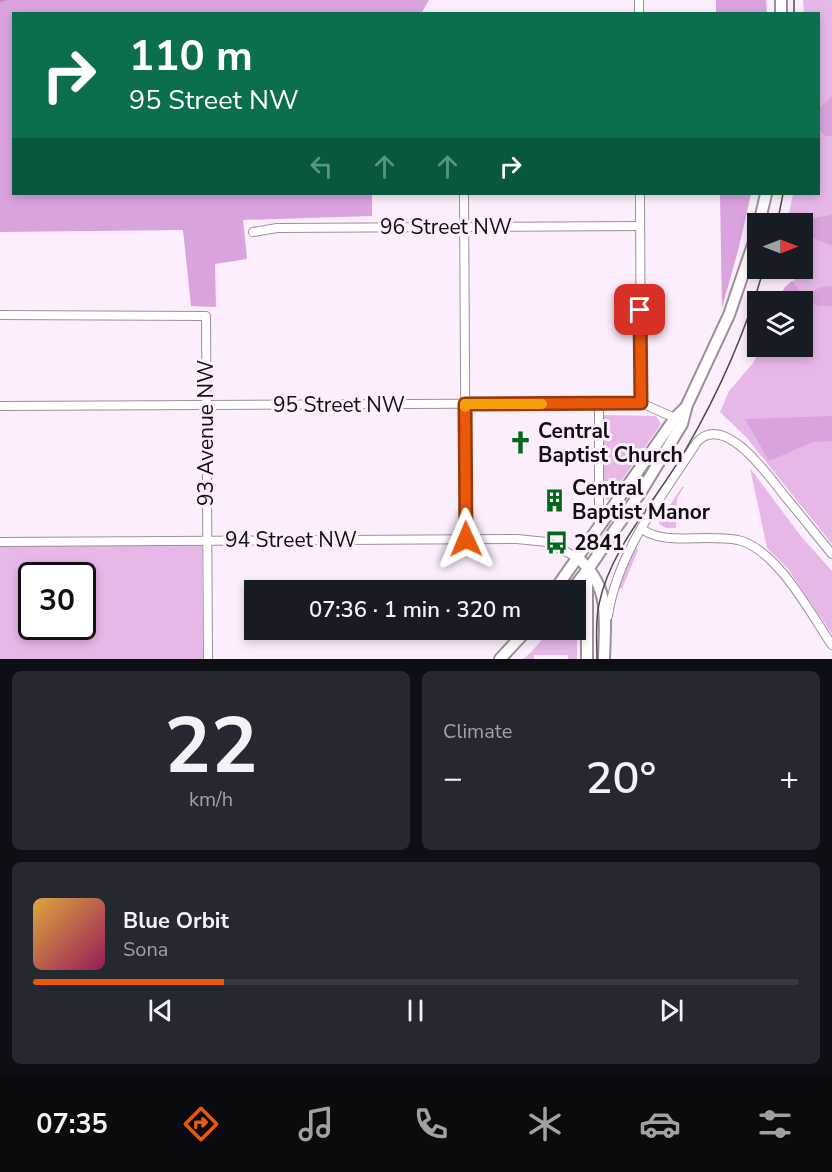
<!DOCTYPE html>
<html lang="en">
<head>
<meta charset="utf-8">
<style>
  :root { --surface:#171b24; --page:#242831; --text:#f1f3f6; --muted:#9ea1a6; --line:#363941; --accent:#ea580c }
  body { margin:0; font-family:"Nunito Sans",sans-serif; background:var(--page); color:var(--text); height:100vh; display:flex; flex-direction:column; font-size:22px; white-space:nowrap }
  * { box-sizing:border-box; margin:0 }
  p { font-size:20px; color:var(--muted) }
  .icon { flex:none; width:33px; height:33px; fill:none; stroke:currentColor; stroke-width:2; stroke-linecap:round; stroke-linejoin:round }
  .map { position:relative; height:659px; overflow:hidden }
  .drawer { display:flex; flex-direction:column; gap:12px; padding:12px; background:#0d0f14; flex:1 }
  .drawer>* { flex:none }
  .banner { position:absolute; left:12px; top:12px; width:808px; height:183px; border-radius:0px; box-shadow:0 3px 9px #0003; background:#0b6e4f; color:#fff; overflow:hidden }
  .needle { width:39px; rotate:90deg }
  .fabs { position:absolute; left:747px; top:213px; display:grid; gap:12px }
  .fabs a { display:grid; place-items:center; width:66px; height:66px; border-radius:0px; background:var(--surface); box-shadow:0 3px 9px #0003; font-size:30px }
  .speed { position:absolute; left:18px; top:562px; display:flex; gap:12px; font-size:30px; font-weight:700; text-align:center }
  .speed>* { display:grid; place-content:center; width:78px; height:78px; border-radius:50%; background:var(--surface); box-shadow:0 3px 9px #0003; line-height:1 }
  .speed .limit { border:3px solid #111; border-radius:9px; background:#fff; color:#111 }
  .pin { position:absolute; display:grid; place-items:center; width:51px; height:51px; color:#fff; margin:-26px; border-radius:12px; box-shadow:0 3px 9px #0006 }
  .me { position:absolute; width:66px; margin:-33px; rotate:359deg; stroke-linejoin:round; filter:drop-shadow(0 0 4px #0008) }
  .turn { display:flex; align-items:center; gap:21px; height:126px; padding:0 18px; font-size:27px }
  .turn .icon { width:78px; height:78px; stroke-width:2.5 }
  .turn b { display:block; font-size:42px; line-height:51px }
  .lanes { display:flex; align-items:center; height:57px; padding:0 18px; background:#0003; justify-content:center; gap:30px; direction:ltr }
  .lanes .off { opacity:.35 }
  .big { font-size:45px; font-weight:600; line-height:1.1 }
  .drawer .widget { flex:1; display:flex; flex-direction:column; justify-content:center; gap:9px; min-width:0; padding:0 21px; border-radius:9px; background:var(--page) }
  .drawer .dial { align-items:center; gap:0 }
  .dial b { font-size:78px; line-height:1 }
  .song { display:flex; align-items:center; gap:18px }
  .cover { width:72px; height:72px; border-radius:9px; background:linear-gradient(135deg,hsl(40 70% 55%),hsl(330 70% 35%)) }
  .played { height:6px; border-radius:3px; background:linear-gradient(90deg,var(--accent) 25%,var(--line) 25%) }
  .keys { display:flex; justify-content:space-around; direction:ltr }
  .heat { display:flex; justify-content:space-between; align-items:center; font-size:33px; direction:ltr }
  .drawer .tiles { flex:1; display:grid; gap:12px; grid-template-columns:1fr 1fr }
  .widget:last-child { grid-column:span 2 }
  .trip { position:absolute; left:244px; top:580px; width:342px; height:60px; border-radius:0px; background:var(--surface); box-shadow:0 3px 9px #0003; font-weight:600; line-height:60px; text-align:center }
  .dock { display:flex; height:96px; justify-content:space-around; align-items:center; background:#090b0e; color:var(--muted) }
  .dock .icon { width:42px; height:42px }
  .dock .selected { color:var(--accent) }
  .dock b { font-size:27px; color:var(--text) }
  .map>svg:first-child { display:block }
  .green { fill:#e7b7e8; fill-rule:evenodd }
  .forest { fill:#dba3de }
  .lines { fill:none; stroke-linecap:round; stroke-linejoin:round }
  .stream { stroke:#c28bc4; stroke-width:2 }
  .minor-casing { stroke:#9d909d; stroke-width:10 }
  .tertiary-casing { stroke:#9d909d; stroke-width:14 }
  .secondary-casing { stroke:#9d909d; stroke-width:14 }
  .minor { stroke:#fff; stroke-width:8 }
  .tertiary { stroke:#fff; stroke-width:10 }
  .secondary { stroke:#fff; stroke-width:10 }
  .tram { stroke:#504951; stroke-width:1.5 }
  .route-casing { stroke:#983908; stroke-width:15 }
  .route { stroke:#ea580c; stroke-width:10 }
  .slow { stroke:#f59e0b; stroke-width:10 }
  .labels { text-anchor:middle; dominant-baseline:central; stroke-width:6; stroke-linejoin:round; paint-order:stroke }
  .street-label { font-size:21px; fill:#120e13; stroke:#fceefc }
  .poi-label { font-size:21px; font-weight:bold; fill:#120e13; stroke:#fceefc; text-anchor:start }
</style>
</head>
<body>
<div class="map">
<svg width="832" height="659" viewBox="0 0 832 659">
  <rect width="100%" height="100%" fill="#fceefc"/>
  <g class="green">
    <polygon points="803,0 832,0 832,544 746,437 720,412 729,391 753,363 762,347 802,346 802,302 776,301 797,277 798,269 802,268 802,224 787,223 793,194 819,194 819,14 804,13"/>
    <polygon points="604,415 656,416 661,424 608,500 604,497"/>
    <polygon points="750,468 800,535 832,571 832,634 788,569 767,548"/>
    <polygon points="682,487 684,487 677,498 676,528 666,528 659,524 660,520"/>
    <path d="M202 545 203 659H0V546ZM32 576H82V627H32Z"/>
    <polygon points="637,548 638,550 622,589 618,587 629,558"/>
    <path d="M576 610 580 612V624L577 634V659H568V655H534V659H523C535 651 543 634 556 630 561 628 570 630 576 630Z"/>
  </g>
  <g class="forest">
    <polygon points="0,0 429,0 421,14 14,14 14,194 372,194 372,216 243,220 247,259 215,264 216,307 191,306 183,230 0,232"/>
    <polygon points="716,0 766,0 767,13 716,13"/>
    <polygon points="832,96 832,136 826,136 819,130 819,108"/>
    <polygon points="720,194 751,194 739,247 722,308"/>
    <path d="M832 215V246L814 238 808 228C809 216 822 217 832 215Z"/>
    <path d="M792 281C803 292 813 321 803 334L802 302 777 301 785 287Z"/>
    <path d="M832 286V306H818L812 303 810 298C813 287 822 287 832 286Z"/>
    <polygon points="832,416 832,441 813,442 769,461 745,419"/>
  </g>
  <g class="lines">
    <polyline class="stream" points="0,1 5,0"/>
    <defs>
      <g id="minor">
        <polyline points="639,0 639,14"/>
        <polyline points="464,194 466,539"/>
        <polyline points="640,194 641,403"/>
        <polyline points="253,232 277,228 640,226"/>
        <polyline points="0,315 206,316 208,659"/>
        <polyline points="0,406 641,403 675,418"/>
        <polyline points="599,528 599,403"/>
        <path d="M642 529C660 542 685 538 706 538 716 538 728 538 738 540 777 549 810 613 832 645"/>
        <polyline points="0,542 517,539 547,542 578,558"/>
        <path d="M608 616C617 552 663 495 697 442 726 411 772 481 788 500 803 518 817 536 832 554"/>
      </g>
      <g id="tertiary">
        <path d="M578 558C611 587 605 619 604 659"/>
        <polyline points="587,659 587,580 589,568"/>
      </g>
      <g id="secondary">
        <polyline points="781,0 781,14"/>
        <polyline points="759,224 766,194"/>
        <polyline points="554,591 675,418 685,408"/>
        <polyline points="571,591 589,568 642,490 682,424 687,405 729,315 758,230"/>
        <polyline points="500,659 527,630"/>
      </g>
    </defs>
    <use href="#minor" class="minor-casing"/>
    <use href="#tertiary" class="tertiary-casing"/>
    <use href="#secondary" class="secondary-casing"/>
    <use href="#minor" class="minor"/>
    <use href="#tertiary" class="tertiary"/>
    <use href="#secondary" class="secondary"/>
    <g class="tram">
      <polyline points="794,0 794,14"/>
      <polyline points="777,224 783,194"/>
      <path d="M597 659C597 641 595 622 599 604 611 546 657 500 686 449 719 392 746 331 764 268"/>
    </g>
  </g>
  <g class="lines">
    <defs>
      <polyline id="route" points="466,539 465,404 641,403 640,310"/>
    </defs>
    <use href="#route" class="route-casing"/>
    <use href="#route" class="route"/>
    <polyline class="slow" points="465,407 465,404 542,404"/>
  </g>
  <defs>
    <symbol id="church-bare" viewBox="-9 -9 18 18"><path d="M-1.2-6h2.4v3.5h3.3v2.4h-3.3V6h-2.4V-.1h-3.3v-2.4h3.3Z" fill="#006a19" stroke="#fceefc" stroke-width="2.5" paint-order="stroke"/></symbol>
    <symbol id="building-bare" viewBox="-9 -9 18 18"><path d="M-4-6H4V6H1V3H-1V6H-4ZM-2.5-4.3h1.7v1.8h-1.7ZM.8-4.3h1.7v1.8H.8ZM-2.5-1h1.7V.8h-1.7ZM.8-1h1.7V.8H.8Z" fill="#006a19" stroke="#fceefc" stroke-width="2.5" paint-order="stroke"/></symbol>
    <symbol id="bus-bare" viewBox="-9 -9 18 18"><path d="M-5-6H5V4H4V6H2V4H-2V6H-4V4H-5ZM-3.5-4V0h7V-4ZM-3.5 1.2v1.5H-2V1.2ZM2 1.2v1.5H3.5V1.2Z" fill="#006a19" stroke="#fceefc" stroke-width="2.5" paint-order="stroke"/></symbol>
  </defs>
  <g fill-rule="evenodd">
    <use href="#church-bare" x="504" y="426" width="33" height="33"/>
    <use href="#building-bare" x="538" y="484" width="33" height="33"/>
    <use href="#bus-bare" x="540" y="526" width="33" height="33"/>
  </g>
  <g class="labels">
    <g class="street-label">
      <text x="446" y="227">96 Street NW</text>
      <text x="339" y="405">95 Street NW</text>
      <text transform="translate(206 433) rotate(-90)">93 Avenue NW</text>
      <text x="291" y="540">94 Street NW</text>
    </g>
    <g class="poi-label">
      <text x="538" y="431">Central<tspan x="538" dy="24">Baptist Church</tspan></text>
      <text x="572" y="488">Central<tspan x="572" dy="24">Baptist Manor</tspan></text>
      <text x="574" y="543">2841</text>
    </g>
  </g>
</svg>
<div class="fabs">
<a><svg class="needle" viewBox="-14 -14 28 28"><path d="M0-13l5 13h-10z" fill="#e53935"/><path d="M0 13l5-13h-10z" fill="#9ea1a6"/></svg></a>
<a><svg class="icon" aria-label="layers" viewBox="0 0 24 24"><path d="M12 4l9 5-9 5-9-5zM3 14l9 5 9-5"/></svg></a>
</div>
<div class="speed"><div class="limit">30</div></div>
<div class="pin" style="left:640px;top:310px;background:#d93025"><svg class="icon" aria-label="arrive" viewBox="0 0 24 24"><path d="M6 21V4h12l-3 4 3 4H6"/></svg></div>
<svg class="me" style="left:466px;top:539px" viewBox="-20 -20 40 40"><path d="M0-17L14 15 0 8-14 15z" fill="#ea580c" stroke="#fff" stroke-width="4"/></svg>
<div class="trip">07:36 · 1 min · 320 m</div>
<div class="banner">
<div class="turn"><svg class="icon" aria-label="right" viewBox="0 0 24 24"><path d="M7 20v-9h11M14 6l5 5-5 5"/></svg><div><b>110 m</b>95 Street NW</div></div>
<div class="lanes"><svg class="icon off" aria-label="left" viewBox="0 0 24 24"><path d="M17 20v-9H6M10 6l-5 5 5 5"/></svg><svg class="icon off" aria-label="ahead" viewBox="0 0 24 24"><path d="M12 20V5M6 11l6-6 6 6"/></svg><svg class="icon off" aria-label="ahead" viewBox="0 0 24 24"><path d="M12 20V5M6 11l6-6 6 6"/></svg><svg class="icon" aria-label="right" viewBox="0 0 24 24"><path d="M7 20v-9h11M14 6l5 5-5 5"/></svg></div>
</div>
</div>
<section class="drawer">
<div class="tiles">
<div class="widget dial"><b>22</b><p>km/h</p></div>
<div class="widget"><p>Climate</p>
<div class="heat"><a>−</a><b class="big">20°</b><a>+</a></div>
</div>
<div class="widget">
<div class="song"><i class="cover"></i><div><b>Blue Orbit</b><p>Sona</p></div></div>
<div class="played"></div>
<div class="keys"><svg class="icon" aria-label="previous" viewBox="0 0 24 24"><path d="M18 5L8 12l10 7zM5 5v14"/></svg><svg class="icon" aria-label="pause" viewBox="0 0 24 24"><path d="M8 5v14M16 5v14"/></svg><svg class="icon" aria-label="next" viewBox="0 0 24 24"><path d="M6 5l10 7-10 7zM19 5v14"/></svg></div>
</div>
</div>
</section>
<nav class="dock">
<b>07:35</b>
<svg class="icon selected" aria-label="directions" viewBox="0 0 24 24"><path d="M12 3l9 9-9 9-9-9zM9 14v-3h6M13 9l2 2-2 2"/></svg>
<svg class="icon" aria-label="music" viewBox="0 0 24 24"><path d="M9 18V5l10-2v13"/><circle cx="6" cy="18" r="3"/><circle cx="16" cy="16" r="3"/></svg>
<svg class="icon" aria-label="phone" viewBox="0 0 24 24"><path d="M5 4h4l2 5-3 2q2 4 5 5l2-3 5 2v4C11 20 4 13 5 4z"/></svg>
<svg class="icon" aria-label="climate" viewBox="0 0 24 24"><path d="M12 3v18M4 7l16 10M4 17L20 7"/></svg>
<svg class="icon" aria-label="car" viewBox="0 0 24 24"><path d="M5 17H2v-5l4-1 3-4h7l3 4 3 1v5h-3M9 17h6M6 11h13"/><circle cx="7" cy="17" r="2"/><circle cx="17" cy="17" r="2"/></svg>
<svg class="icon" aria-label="filters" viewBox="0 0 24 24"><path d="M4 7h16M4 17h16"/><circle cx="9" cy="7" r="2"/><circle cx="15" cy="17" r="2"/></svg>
</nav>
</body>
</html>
